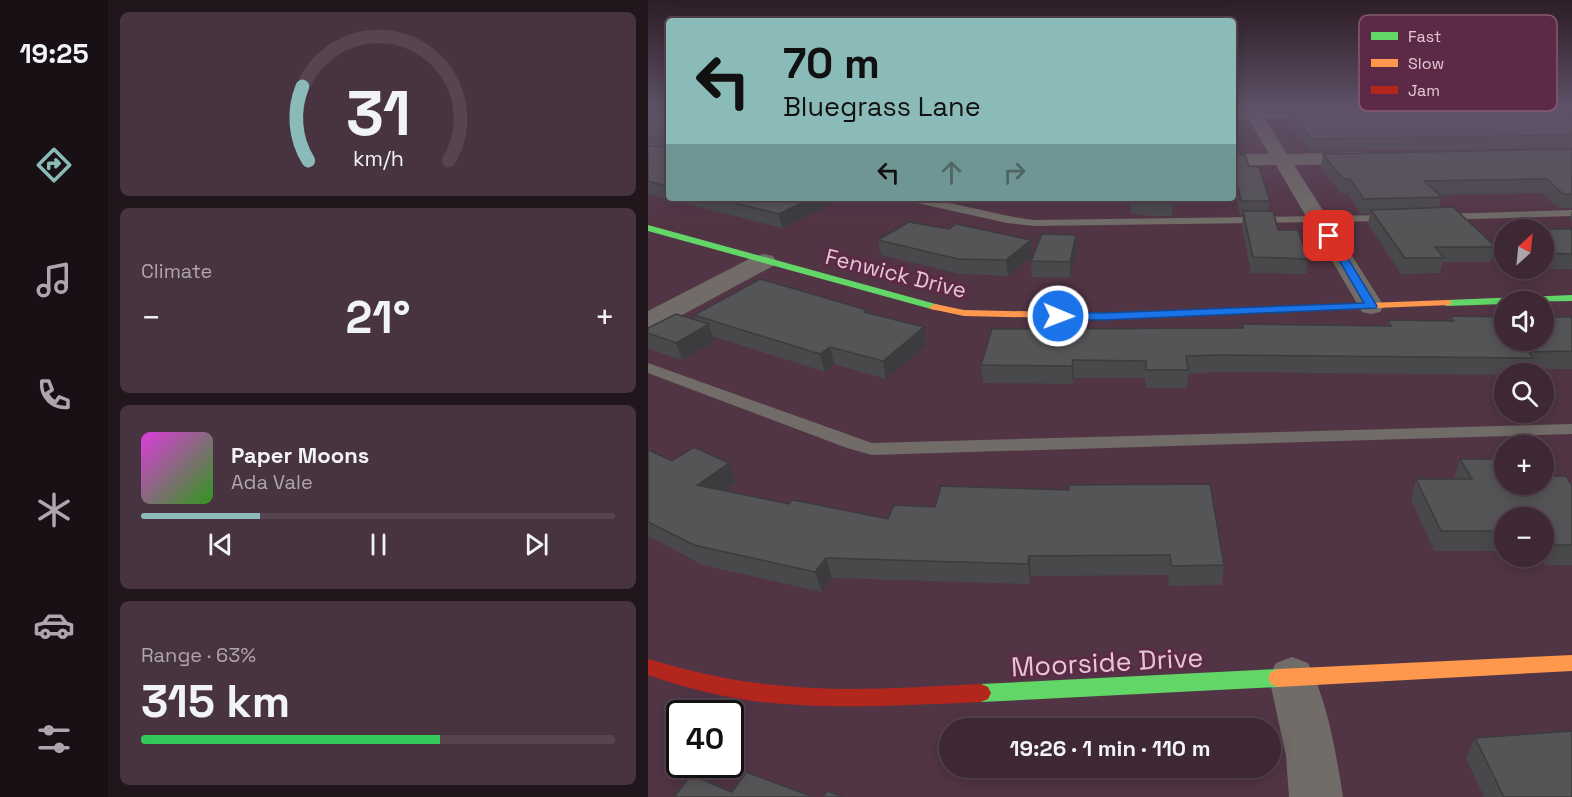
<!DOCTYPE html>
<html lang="en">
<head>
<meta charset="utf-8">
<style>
  :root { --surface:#3d2834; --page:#483440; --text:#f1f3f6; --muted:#ada6ac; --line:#56444f; --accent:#8bbbb9 }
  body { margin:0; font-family:"Space Grotesk",sans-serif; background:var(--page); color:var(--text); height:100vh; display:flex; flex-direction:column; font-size:22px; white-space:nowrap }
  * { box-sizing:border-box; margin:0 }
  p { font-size:20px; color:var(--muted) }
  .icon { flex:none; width:33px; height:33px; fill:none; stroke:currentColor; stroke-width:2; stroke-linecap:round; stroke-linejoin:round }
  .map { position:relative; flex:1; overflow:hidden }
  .details { display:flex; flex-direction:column; gap:12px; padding:12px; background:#22161d; width:540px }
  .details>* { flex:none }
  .top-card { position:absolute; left:18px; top:18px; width:570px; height:183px; border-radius:6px; box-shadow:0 3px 15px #0003,0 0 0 2px var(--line); background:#8bbbb9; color:#111; overflow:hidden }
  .needle { width:39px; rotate:27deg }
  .tools { position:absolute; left:846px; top:219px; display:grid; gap:12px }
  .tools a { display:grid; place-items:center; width:60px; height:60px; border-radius:50%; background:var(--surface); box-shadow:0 3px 15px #0003,0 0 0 2px var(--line); font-size:30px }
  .speed { position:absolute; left:18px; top:700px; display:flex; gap:12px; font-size:30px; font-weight:700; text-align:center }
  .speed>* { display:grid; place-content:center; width:78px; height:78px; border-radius:50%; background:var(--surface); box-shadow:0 3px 15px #0003,0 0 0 2px var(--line); line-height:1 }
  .speed .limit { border:3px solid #111; border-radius:9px; background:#fff; color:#111 }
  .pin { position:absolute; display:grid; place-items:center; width:51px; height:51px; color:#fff; margin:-26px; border-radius:12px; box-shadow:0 3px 9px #0006 }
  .me { position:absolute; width:66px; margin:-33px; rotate:91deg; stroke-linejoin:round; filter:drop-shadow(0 0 4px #0008) }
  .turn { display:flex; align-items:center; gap:21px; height:126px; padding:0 18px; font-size:27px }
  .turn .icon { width:78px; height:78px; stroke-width:2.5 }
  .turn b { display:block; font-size:42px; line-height:51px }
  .lanes { display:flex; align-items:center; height:57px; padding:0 18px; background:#0003; justify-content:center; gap:30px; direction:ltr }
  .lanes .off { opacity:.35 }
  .big { font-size:45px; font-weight:700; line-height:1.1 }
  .details .widget { flex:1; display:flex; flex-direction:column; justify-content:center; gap:9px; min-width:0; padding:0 21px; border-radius:9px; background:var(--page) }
  .details .dial { align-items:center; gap:0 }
  .dial svg { height:156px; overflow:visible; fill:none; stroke:var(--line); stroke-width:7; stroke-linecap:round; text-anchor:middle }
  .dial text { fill:var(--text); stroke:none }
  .song { display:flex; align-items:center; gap:18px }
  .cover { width:72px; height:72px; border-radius:9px; background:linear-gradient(135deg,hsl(300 70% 55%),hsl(110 70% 35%)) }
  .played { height:6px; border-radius:3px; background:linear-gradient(90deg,var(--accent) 25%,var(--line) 25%) }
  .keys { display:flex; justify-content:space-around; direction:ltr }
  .heat { display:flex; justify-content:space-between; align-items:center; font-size:33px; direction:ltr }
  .charge { height:9px; border-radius:4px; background:linear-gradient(90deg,#34c759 63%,var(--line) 0) }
  .trip { position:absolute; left:291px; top:718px; width:342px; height:60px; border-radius:30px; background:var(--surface); box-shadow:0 3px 15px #0003,0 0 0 2px var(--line); font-weight:700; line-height:60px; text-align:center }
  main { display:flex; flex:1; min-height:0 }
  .menu { display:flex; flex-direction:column; width:108px; justify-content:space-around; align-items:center; background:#181015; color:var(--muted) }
  .menu .icon { width:42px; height:42px }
  .menu .on { color:var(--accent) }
  .menu b { font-size:27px; color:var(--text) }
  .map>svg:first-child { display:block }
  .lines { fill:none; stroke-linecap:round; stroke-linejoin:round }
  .lane { fill:#716c67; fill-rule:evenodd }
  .street { fill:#716c67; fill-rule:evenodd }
  .fast { fill:#63d668; fill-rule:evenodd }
  .slow { fill:#ff974d; fill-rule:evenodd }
  .jam { fill:#b3261e; fill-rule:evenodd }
  .wall { fill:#49484b }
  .shaded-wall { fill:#3c3b3d }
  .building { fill:#555457; stroke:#3c3b3d; stroke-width:1.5 }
  .route { fill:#1a73e8; stroke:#114b97; stroke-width:1.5 }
  .labels { text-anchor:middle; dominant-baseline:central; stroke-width:6; stroke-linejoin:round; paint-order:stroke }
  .street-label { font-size:22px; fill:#e7c7d7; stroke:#5c2a47 }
  .near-street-label { font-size:27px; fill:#e7c7d7; stroke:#5c2a47 }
  .key { fill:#5c2a47; stroke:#865972; stroke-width:1.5 }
  .key-label { font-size:16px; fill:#e7c7d7 }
</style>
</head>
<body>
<main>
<nav class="menu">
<b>19:25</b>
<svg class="icon on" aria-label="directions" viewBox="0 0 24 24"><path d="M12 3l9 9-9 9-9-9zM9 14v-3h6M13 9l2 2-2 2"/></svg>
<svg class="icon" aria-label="music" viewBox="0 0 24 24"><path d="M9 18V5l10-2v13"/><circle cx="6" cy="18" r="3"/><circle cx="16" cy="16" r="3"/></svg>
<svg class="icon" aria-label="phone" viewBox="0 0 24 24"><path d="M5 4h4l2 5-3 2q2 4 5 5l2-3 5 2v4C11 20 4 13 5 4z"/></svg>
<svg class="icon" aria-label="climate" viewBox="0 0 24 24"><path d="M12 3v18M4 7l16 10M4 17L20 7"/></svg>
<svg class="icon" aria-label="car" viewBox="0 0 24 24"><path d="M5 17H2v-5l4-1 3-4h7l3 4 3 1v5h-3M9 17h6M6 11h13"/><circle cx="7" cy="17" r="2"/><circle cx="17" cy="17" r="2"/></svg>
<svg class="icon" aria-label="filters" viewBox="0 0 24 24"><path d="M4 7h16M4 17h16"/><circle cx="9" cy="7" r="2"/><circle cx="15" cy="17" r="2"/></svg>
</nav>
<section class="details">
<div class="widget dial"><svg viewBox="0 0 100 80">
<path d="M14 69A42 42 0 1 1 86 69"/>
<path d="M14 69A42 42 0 0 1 11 31" stroke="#8bbbb9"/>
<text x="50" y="56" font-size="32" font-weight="700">31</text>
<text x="50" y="72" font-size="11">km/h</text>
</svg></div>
<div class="widget"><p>Climate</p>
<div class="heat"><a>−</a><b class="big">21°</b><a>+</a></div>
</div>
<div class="widget">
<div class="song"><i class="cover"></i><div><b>Paper Moons</b><p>Ada Vale</p></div></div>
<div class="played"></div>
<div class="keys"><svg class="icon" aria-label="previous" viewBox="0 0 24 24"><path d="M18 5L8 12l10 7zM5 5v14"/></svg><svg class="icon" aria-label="pause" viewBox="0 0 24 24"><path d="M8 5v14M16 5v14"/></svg><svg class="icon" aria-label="next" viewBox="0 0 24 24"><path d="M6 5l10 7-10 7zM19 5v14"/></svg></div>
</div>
<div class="widget"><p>Range · 63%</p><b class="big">315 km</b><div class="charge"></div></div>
</section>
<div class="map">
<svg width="924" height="797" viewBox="0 0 924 797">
  <rect width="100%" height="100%" fill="#513545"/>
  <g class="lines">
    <g class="lane">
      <polygon points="665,113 666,115 662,118 585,120 585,114"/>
      <path d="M255 198C299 198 342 215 386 220L743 215 749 218 743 221 386 226 359 223 260 201Z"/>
      <polygon points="924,210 924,216 793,220 787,217 793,214"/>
      <polygon points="0,363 224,443 924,424 924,434 224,455 199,448 0,373"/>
    </g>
    <g class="street">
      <polygon points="595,109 611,109 639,154 716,152 723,154 725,158 723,162 716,164 646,165 736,306 732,312 723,314 714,312 628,165 585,166 585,154 621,154"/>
      <polygon points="116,254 125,256 128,261 125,266 10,328 0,330 0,311 107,256"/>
      <path d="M644 657 660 663C680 704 688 752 695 797H641L638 756 621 677 628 663Z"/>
    </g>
    <g class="fast">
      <polygon points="0,225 291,305 293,307 287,310 283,309 0,231"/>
      <polygon points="924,295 924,301 856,302 856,304 799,306 793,303 799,300"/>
      <polygon points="630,669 637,672 640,678 637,684 630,687 333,702 326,699 323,693 326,687 333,684"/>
    </g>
    <g class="slow">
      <polygon points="799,300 803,301 803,305 455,319 316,316 283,309 281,307 287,304 316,310 455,313"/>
      <polygon points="924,655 924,671 630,687 623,684 620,678 623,672 630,669"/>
    </g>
    <path class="jam" d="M0 659C41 671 83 681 126 685 195 693 264 687 333 684L340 687 343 693 340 699 333 702C255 705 176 711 98 700 65 695 32 686 0 675Z"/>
  </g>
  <g class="wall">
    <polygon points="0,109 21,109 21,198 195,198 134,228 0,194"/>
    <polygon points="632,109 924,109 924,148 662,151 640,121 642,111 633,111"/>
    <polygon points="924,149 924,208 910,208 894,193 791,195 794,197 791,208 848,247 843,262 795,262 792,273 753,274 720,224 722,214 713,214 699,193 692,193 673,167 675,154"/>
    <polygon points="585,155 601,166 622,201 620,211 630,230 660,259 658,274 603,273 594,226 595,215 592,215 588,196 585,196"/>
    <polygon points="386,198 419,198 414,203"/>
    <polygon points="483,199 525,202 524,216 501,216 483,213"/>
    <polygon points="924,211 924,221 922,218"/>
    <polygon points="301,229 383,240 384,256 360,276 312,274 233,255 230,240"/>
    <polygon points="854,229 924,229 924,269 871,269 871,268 896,268 896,230 856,230 856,252 849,244"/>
    <polygon points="428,235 429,251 422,278 384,277 383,261"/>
    <polygon points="219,310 219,313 276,327 278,345 238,379 186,364 177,372 64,336 66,342 34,360 1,349 0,345 0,328 48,320 46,315"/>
    <polygon points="802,316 924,317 924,369 881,369 880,374 856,374 856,375 569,372 540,374 539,388 498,388 497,378 426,378 425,384 335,383 333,365 594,328 594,324 739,326 740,320 801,321"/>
    <polygon points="0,450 24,461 81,463 88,482 76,491 141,504 240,519 287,507 576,565 574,585 521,586 520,575 383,576 382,584 184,578 174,592 55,565 0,536"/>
    <polygon points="812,459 856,484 924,484 924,565 897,565 893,556 896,556 896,518 856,518 856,551 786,551 763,499 768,479 807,479 806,478"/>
    <polygon points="827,738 924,797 836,797 818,758"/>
  </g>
  <g class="shaded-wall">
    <polygon points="592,139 591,152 585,152 585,140"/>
    <polygon points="163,198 195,198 134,228 131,214"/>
    <polygon points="414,198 419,198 414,203"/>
    <polygon points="428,235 429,251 422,278 422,262"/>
    <polygon points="383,240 384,256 360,276 358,260"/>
    <polygon points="61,324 66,342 34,360 28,343"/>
    <polygon points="276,327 278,345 238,379 235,361"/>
    <polygon points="182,347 186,364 177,372 172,354"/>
    <polygon points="425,360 426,378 425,384 424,366"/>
    <polygon points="81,463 88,482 57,505 49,485"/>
    <polygon points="381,556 383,576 382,584 380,564"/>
    <polygon points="178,558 184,578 174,592 167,572"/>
  </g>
  <g class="building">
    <polygon points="0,109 21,109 21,187 0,181 0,146 17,147 19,145 17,137 0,136"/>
    <polygon points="924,109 924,135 664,139 642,110"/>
    <polygon points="585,117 592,139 585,140"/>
    <polygon points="924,149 924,194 915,194 899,179 776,181 794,197 716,199 702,179 695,179 675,154"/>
    <polygon points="585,155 597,155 601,166 611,167 622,201 593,201 589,182 585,182"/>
    <polygon points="67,198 163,198 131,214"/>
    <polygon points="483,198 525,198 525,202 502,202 483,199"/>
    <polygon points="805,207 848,247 787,247 796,258 757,258 723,210"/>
    <polygon points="595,211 625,211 630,230 650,230 660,259 605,257"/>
    <polygon points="261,222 301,229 308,224 383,240 358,260 310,259 230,240"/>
    <polygon points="854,229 924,229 924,254 896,253 896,230 856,230 856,232"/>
    <polygon points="394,234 428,235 422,262 383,261"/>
    <polygon points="112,279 219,310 216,312 276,327 235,361 182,347 172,354 46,315"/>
    <polygon points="28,314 61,324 28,343 0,333 0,328"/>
    <polygon points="802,316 856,317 856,340 896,340 896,317 924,317 924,351 881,352 885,358 571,355 538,356 540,370 498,370 498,361 425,360 424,366 333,365 344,329 595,328 594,324 743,326 740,320 806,321"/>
    <polygon points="46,447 81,463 49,485 141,504 145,500 240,519 246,505 287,507 293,486 421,490 421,485 562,484 576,565 523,566 522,555 381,556 380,564 178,558 167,572 46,545 0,522 0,450 24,461"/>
    <polygon points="812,459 856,459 856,484 896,484 896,476 918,476 923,484 924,484 924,545 907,545 899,531 896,531 896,518 856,518 856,531 793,531 768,479 824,479"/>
    <polygon points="924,731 924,797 856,797 827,738"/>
    <polygon points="98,772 165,797 26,797 43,775 84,792"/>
    <polygon points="179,791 195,797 175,797"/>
  </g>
  <linearGradient id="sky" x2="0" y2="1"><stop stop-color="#2d1d26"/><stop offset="0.49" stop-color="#5f5168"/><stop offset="1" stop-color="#5f5168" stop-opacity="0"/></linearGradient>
  <rect width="924" height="221" fill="url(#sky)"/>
  <polygon class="route" points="681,233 686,236 729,306 728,308 455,320 410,319 404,316 410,312 455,313 716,303 677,236"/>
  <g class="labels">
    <g class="street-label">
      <text transform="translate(248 273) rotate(14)">Fenwick Drive</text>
    </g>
    <g class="near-street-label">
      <text transform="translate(459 662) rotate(-3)">Moorside Drive</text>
    </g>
  </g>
  <rect x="711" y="15" width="198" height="96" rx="9" class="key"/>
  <rect x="723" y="32" width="27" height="8" fill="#63d668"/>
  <rect x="723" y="59" width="27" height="8" fill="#ff974d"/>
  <rect x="723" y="86" width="27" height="8" fill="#b3261e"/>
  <g class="key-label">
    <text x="760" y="42">Fast</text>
    <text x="760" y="69">Slow</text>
    <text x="760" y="96">Jam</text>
  </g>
</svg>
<div class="tools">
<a><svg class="needle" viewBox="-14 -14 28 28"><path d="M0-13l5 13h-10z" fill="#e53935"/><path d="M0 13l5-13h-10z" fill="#ada6ac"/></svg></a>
<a><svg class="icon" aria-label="sound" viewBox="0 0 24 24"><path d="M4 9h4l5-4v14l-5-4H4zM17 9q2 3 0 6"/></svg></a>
<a><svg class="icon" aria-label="search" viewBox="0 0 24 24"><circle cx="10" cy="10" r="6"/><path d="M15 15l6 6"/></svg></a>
<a>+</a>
<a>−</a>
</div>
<div class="speed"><div class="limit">40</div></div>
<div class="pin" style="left:681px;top:236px;background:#d93025"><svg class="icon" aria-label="arrive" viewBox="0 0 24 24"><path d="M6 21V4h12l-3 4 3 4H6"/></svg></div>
<svg class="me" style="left:410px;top:316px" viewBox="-20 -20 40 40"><circle r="17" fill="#1a73e8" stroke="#fff" stroke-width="3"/><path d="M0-11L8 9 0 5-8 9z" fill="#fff"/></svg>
<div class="trip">19:26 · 1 min · 110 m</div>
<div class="top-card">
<div class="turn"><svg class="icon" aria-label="left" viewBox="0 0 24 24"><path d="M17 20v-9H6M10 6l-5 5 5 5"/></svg><div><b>70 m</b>Bluegrass Lane</div></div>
<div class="lanes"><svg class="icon" aria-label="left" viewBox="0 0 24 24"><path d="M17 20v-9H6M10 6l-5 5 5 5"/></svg><svg class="icon off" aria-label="ahead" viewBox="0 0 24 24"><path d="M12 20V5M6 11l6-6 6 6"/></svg><svg class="icon off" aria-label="right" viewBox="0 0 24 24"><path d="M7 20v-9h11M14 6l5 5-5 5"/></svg></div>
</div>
</div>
</main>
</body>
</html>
